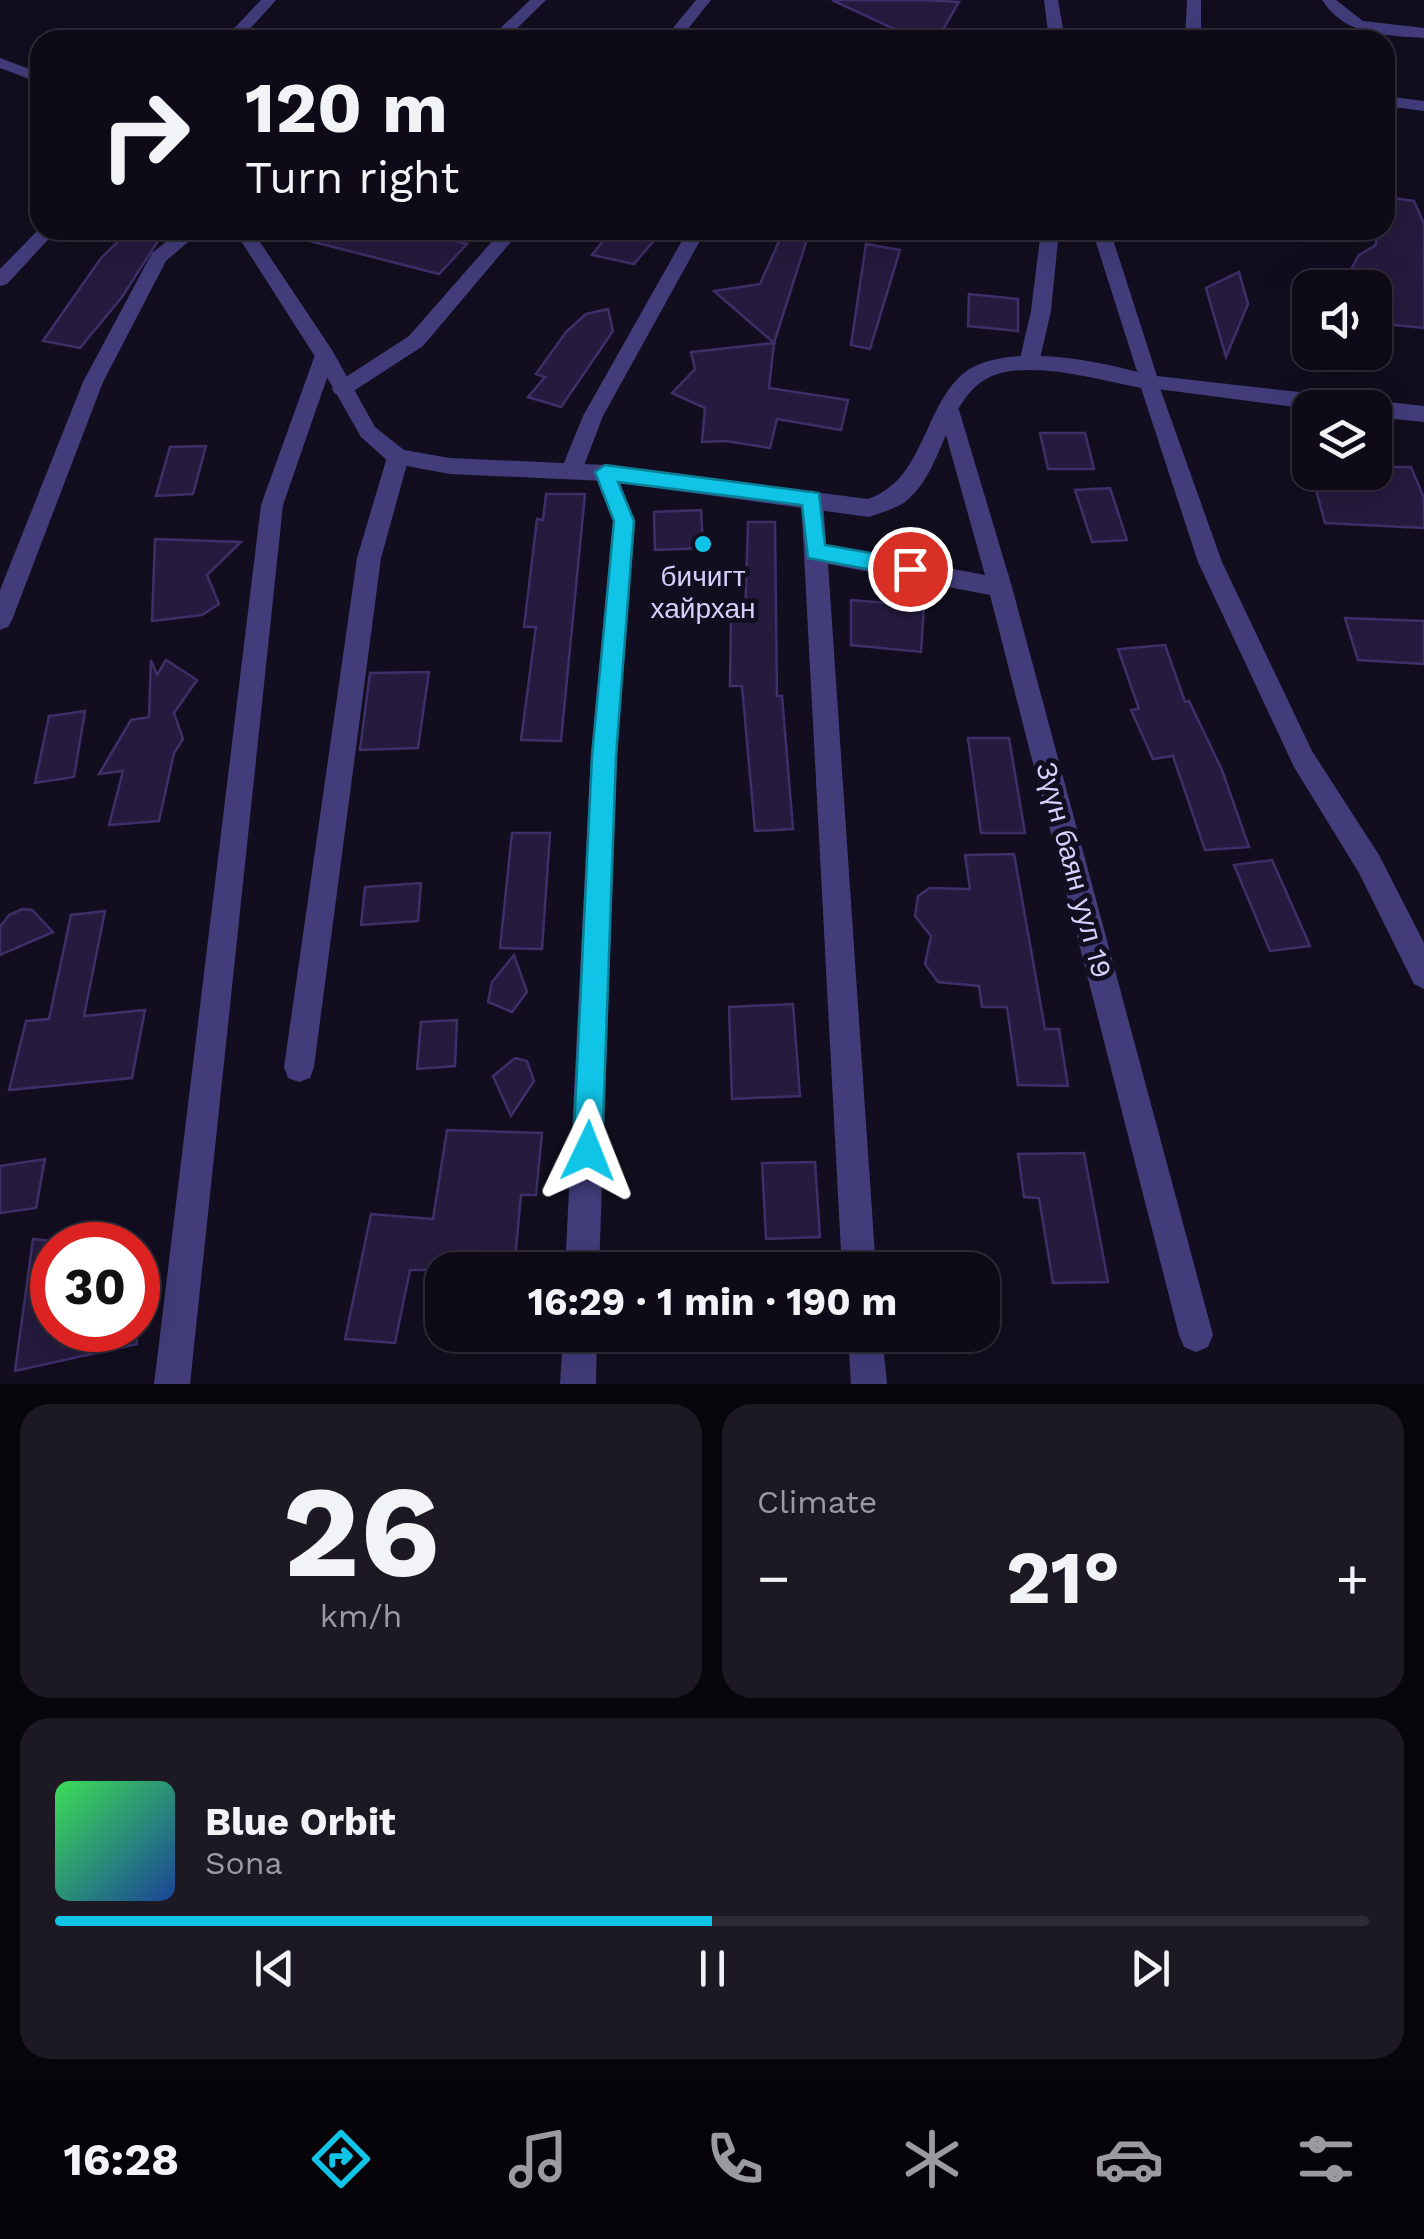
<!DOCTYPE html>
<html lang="en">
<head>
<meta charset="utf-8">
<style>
  :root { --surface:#0e0a17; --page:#1c1824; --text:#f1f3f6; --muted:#9b9aa1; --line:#2e2b36; --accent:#10c4e7 }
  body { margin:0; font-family:"Work Sans",sans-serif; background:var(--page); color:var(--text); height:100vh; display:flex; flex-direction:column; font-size:38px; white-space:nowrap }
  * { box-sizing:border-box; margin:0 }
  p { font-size:32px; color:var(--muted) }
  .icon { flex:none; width:55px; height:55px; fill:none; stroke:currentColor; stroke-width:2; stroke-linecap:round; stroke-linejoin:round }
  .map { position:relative; height:1384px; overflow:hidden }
  .panel { display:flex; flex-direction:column; gap:20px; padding:20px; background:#08060d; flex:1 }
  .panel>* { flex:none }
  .top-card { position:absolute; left:30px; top:30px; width:1365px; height:210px; border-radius:30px; box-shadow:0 10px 40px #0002,0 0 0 2px var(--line); background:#0e0a17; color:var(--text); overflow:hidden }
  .tools { position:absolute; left:1292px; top:270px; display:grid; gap:20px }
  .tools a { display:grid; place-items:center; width:100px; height:100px; border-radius:20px; background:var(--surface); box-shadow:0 10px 40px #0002,0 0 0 2px var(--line); font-size:50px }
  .speed { position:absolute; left:30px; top:1222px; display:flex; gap:20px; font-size:50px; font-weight:700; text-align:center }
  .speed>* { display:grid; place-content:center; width:130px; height:130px; border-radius:50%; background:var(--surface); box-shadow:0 10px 40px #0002,0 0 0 2px var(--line); line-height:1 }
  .speed .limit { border:15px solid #d22; background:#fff; color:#111 }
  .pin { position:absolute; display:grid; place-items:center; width:85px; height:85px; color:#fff; margin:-42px; border:5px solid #fff; border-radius:50%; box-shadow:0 2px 10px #0007 }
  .me { position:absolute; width:110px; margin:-55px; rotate:2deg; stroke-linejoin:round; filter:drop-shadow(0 0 8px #0008) }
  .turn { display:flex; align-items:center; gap:35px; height:210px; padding:0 50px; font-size:45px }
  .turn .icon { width:130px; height:130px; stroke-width:2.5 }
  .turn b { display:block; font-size:70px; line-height:85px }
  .big { font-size:75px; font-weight:700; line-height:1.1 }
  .panel .tile { flex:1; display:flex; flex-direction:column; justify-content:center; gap:15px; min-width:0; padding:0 35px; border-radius:30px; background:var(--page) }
  .panel .dial { align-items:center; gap:0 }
  .dial b { font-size:130px; line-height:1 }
  .song { display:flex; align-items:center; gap:30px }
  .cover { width:120px; height:120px; border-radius:15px; background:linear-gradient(135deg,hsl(130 70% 55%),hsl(220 70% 35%)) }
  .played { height:10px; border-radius:5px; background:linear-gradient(90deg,var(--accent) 50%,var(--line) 50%) }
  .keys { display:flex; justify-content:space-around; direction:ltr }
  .heat { display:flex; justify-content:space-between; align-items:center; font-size:55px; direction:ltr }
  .panel .tiles { flex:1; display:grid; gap:20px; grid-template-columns:1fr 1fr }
  .tile:last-child { grid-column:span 2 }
  .trip { position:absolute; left:425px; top:1252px; width:575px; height:100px; border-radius:30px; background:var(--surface); box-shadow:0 10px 40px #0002,0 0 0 2px var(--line); font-weight:700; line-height:100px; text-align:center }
  .tab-bar { display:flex; height:160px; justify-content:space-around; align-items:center; background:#060409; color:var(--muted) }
  .tab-bar .icon { width:70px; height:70px }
  .tab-bar .selected { color:var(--accent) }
  .tab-bar b { font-size:45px; color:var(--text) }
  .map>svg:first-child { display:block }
  .building { fill:#251b3e; stroke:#3e2f69; stroke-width:2.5 }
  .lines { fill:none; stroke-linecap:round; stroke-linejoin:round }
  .minor { fill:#423c7b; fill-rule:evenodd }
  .tertiary { fill:#423c7b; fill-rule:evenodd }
  .route { fill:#10c4e7; stroke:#0a7f96; stroke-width:2.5 }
  .poi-dot { fill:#10c4e7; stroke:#120e1f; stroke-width:4 }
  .labels { text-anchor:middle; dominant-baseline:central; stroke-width:10; stroke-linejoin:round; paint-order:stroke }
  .poi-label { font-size:28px; fill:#d7cffc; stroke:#120e1f }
  .street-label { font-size:28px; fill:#d7cffc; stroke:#120e1f }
</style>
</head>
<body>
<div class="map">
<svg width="1424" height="1384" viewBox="0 0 1424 1384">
  <rect width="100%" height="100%" fill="#120e1f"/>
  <g class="building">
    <polygon points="832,0 925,0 959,2 937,40 918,40"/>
    <polygon points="1385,197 1414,201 1424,224 1424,328 1375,323 1375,288 1341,288 1359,255 1376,245 1376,230 1385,230"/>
    <polygon points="130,230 165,230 122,297 80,348 43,341 101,258"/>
    <polygon points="312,230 410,230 467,244 439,274 310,241"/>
    <polygon points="612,230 663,230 634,264 592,255"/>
    <polygon points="784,230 810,230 774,343 769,388 848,400 841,430 777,419 770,448 726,441 702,442 705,408 672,393 695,369 691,352 774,343 714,291 760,284"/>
    <polygon points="866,244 900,250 870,349 851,345"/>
    <polygon points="1239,272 1248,304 1226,357 1206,288"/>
    <polygon points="969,294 1018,299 1018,331 968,326"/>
    <polygon points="608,309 613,331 561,407 528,397 545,377 536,374 566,332 586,314"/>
    <polygon points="1040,433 1085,433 1094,469 1048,469"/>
    <polygon points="206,446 193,494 156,496 170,447"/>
    <polygon points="1376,467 1411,467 1424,498 1424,528 1325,523 1312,476 1382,482"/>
    <polygon points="1110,488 1127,540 1092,542 1075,490"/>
    <polygon points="546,494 585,494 561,741 521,740 536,627 524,627 537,519 543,520"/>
    <polygon points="701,510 703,548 655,550 654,512"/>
    <polygon points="748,522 775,522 777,696 782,696 793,829 755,831 742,686 730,686 731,618 745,619"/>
    <polygon points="155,539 241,542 207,575 219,604 202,615 152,621"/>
    <polygon points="851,600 924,606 921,652 851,645"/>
    <polygon points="1345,618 1424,621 1424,664 1358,660"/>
    <polygon points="1165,645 1185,702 1189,701 1222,770 1249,847 1205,850 1173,756 1153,759 1131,710 1139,709 1118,649"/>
    <polygon points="151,660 157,675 166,660 197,680 174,713 183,739 174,753 159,821 109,825 123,771 99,774 131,720 149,717"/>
    <polygon points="429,672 418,748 360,750 370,673"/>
    <polygon points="85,711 74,777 35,783 49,716"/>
    <polygon points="968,738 1009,738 1025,833 981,833"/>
    <polygon points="512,833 550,833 542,949 500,948"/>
    <polygon points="1014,854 1045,1029 1059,1029 1068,1086 1018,1085 1007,1007 982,1007 979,986 938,982 925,964 931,936 915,916 918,896 930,888 970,889 965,855"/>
    <polygon points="1272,860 1310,946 1270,951 1234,865"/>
    <polygon points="421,883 418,921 361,925 365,887"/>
    <polygon points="22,909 32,910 53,932 0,955 0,927 9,915"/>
    <polygon points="105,911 84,1016 145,1010 132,1078 9,1090 26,1021 49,1019 71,915"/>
    <polygon points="514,955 527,992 512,1012 488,1002 492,982"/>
    <polygon points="793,1004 800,1096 732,1099 729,1007"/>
    <polygon points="457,1020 455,1066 417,1069 421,1022"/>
    <polygon points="515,1058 527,1061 534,1081 511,1116 493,1076"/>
    <polygon points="447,1130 542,1133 536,1195 521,1195 514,1270 410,1270 395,1343 345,1339 371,1214 433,1219"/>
    <polygon points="1084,1153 1108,1282 1053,1283 1039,1198 1024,1197 1018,1154"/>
    <polygon points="45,1159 36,1208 0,1213 0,1166"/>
    <polygon points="815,1162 820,1237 766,1239 762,1163"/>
    <polygon points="33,1239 52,1241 52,1330 135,1330 137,1344 15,1371"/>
  </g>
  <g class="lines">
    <g class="minor">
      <polygon points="530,0 546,0 505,40 488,40"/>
      <polygon points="696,0 711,0 679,40 663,40"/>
      <polygon points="1044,0 1058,0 1065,40 1049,40"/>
      <polygon points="1187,0 1201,0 1201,40 1185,40"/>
      <path d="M1322 0H1336L1363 21 1424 28V38C1384 35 1345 36 1322 0Z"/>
      <polygon points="1385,96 1424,101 1424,111 1385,106"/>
      <polygon points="40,228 57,230 7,284 0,286 0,269"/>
      <polygon points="181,230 202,230 166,261 103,382 12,620 8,627 0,630 0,590 83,382 152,253"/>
      <polygon points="502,230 521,230 423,346 349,394 335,394 332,389 335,384 409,336"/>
      <polygon points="688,230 706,230 603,416 580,476 564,476 561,470 583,416"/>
      <polygon points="1041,230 1059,230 1051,311 1039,363 1029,370 1019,363 1031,311"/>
      <polygon points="1092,230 1110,230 1157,376 1424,406 1424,422 1375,417 1375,408 1310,409 1142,387"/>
      <polygon points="325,348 335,355 283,505 190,1384 154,1384 261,505 315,355"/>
      <polygon points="949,402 959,410 1012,587 1213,1335 1208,1347 1196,1352 1184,1347 1179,1335 990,595 828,564 876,1270 842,1270 801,498 812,490 823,498 826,545 985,575 939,410"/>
      <polygon points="398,449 409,457 381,558 314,1067 310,1078 299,1082 288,1078 284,1067 357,558 387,457"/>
      <polygon points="605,465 616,473 635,521 617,755 599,1270 565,1270 591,755 613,521 594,473"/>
      <polygon points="563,1335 597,1335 596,1384 560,1384"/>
      <polygon points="848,1335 882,1335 887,1384 851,1384"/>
    </g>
    <g class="tertiary">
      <polygon points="261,0 276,0 240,40 223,40"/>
      <polygon points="0,58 40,73 40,83 0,68"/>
      <path d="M234 230H252L332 350 375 427 404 450 450 458 605 465 868 499C903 486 914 458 929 426 938 406 950 382 968 370 1013 341 1108 363 1156 377L1222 562 1312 751 1379 855 1424 943V989L1414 984 1359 873 1294 767 1198 562 1141 388C1099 380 1055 366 1011 371 943 379 951 467 905 502 895 509 880 513 869 517L605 481 450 474 390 463 361 437 316 358Z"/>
    </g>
  </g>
  <polygon class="route" points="605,465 819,493 825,545 910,560 921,569 910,577 808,558 802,505 618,482 634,521 616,756 602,1151 598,1161 588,1166 577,1161 573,1151 592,756 614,521 595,472"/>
  <circle class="poi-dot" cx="703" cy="544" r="10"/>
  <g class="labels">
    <g class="poi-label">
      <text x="703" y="576">бичигт<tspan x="703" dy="32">хайрхан</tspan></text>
    </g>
    <g class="street-label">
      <text transform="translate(1074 870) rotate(75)">Зүүн баян уул 19</text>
    </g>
  </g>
</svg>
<div class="tools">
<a><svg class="icon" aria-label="sound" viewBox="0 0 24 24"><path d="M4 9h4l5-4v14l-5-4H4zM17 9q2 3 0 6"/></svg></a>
<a><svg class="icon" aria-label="layers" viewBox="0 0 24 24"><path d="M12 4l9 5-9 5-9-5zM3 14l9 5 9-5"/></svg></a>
</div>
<div class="speed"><div class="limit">30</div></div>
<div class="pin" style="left:910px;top:569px;background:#d93025"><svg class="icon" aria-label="arrive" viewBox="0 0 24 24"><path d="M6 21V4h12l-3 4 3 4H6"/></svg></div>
<svg class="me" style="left:588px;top:1151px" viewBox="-20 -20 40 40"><path d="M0-17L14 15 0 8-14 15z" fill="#10c4e7" stroke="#fff" stroke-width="4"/></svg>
<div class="trip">16:29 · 1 min · 190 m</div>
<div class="top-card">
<div class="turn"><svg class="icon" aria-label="right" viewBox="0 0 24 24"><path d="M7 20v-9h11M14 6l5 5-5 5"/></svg><div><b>120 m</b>Turn right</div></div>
</div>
</div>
<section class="panel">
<div class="tiles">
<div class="tile dial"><b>26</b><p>km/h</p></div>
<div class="tile"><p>Climate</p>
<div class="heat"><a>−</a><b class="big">21°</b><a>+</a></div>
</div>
<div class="tile">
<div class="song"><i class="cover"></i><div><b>Blue Orbit</b><p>Sona</p></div></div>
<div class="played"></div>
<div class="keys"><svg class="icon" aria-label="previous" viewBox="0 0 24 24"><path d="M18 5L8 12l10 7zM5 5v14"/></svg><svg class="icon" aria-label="pause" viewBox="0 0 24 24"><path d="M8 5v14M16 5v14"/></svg><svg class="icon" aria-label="next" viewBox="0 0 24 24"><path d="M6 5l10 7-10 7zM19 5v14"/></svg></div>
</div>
</div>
</section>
<nav class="tab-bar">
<b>16:28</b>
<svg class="icon selected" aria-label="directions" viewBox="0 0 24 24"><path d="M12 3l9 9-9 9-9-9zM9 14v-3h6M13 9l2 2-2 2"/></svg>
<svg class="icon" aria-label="music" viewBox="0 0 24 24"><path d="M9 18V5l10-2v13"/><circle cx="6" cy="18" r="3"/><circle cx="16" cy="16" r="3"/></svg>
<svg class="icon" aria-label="phone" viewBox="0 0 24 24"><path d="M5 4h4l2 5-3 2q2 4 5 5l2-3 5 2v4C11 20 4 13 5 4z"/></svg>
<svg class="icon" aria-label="climate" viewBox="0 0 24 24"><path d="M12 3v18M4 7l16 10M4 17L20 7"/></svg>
<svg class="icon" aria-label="car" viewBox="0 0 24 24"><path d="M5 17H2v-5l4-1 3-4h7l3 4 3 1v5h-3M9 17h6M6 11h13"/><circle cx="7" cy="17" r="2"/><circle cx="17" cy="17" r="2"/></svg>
<svg class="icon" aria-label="filters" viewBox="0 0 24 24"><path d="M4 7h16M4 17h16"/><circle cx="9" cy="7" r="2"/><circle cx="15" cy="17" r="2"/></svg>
</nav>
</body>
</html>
